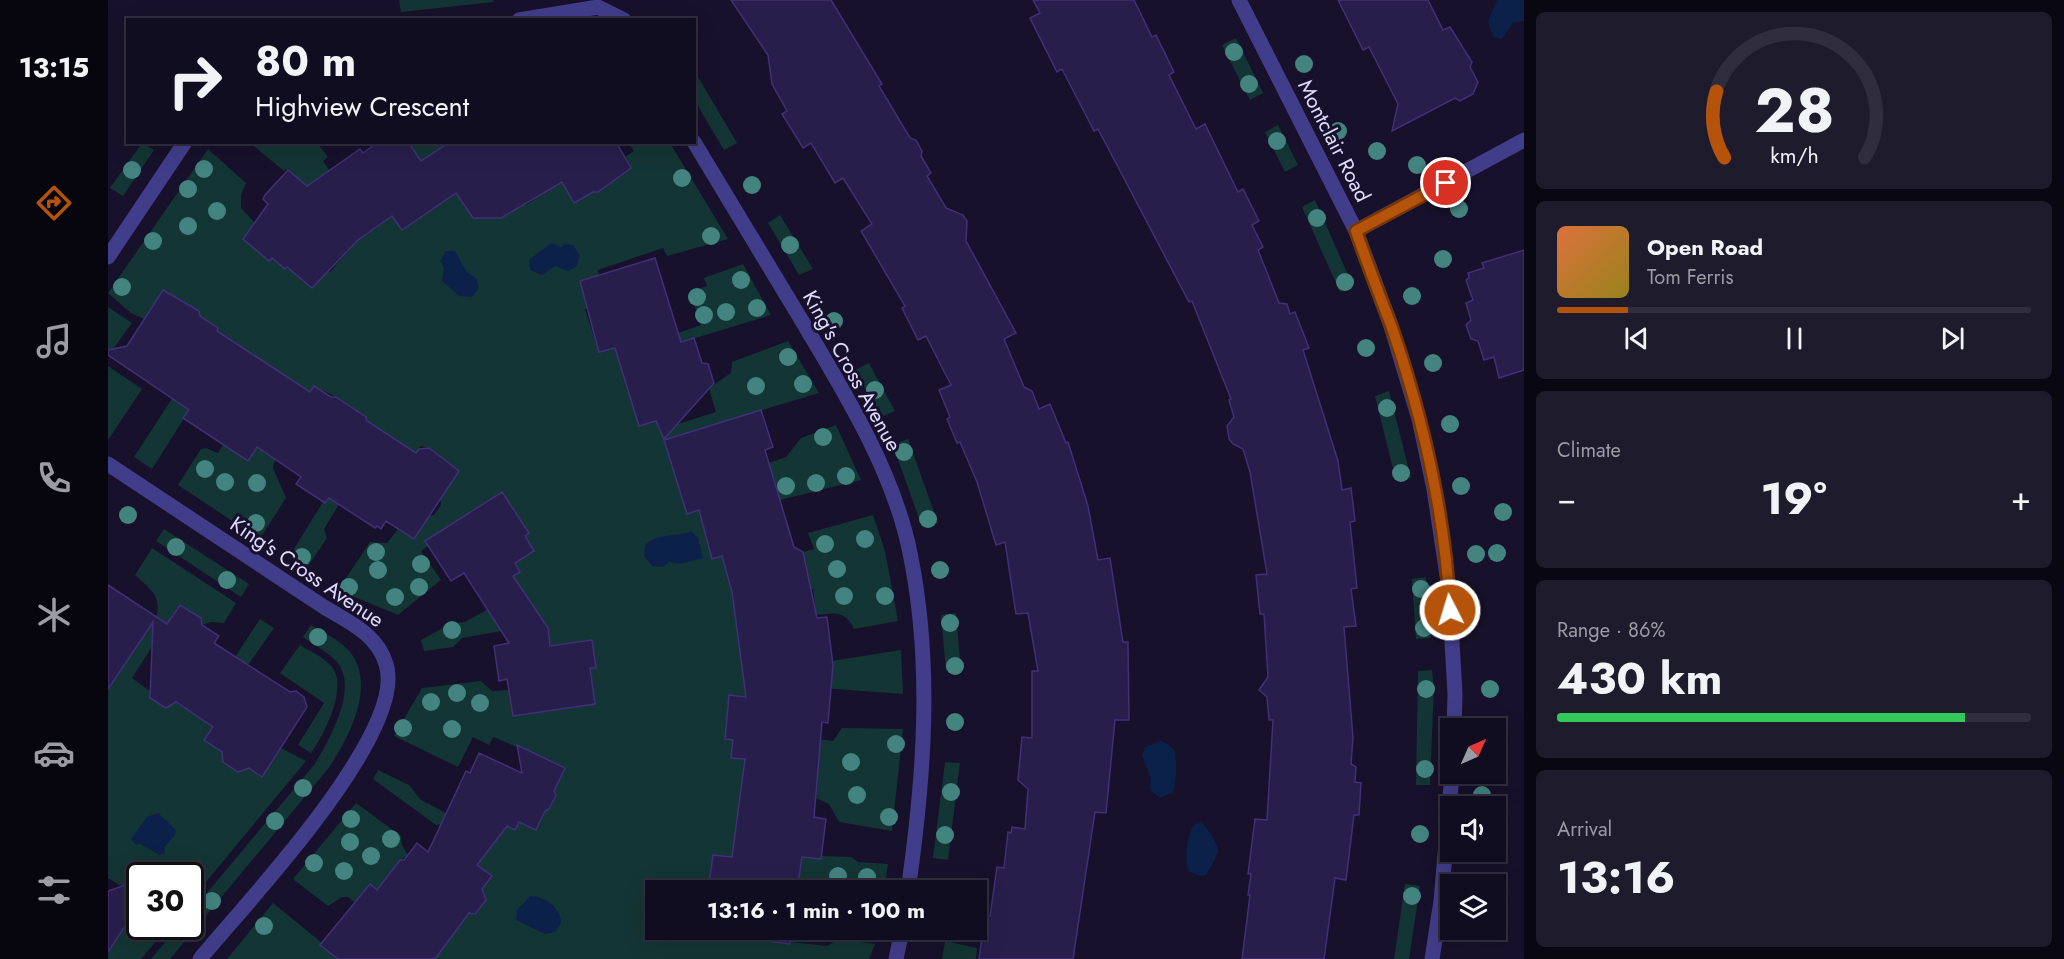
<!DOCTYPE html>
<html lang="en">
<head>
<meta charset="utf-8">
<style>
  :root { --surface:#110d20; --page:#1e1b2d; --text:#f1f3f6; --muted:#9c9ca5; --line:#302d3e; --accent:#b45309 }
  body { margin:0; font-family:Jost,sans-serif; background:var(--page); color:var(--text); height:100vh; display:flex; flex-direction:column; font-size:22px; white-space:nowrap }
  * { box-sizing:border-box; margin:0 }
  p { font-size:20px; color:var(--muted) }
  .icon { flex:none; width:33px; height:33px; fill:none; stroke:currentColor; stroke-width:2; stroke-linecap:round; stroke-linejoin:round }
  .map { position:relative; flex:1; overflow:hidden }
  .panel { display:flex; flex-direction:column; gap:12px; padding:12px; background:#090712; width:540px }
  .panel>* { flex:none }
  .hud { position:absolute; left:18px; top:18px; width:570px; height:126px; border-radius:0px; box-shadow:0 6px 24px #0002,0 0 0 2px var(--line); background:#110d20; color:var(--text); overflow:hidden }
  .needle { width:39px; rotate:45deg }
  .fabs { position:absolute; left:1332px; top:718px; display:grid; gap:12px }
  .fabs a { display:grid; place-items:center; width:66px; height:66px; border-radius:0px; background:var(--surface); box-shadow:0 6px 24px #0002,0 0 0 2px var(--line); font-size:30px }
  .speed { position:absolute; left:18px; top:862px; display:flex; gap:12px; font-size:30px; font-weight:700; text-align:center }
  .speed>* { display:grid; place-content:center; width:78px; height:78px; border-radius:50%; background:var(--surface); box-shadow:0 6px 24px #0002,0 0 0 2px var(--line); line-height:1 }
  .speed .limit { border:3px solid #111; border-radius:9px; background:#fff; color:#111 }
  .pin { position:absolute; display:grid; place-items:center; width:51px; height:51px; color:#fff; margin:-26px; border:3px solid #fff; border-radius:50%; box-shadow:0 2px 6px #0007 }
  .me { position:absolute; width:66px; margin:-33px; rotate:355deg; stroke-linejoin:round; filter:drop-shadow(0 0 4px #0008) }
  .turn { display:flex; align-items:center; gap:21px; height:126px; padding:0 30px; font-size:27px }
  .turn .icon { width:78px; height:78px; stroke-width:2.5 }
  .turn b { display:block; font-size:42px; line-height:51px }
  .big { font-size:45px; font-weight:700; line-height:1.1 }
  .panel .card { flex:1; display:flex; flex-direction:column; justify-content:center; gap:9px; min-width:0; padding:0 21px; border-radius:9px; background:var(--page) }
  .panel .dial { align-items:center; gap:0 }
  .dial svg { height:156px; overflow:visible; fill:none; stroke:var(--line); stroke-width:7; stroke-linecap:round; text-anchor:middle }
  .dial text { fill:var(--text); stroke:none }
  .song { display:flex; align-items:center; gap:18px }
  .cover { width:72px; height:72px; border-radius:9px; background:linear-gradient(135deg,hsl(20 70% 55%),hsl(50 70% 35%)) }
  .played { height:6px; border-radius:3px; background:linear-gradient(90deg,var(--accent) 15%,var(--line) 15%) }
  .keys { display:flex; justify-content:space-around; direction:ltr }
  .heat { display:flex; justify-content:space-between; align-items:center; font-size:33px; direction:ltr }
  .charge { height:9px; border-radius:4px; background:linear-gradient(90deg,#34c759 86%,var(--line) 0) }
  .trip { position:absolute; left:537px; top:880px; width:342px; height:60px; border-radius:0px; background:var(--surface); box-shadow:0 6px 24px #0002,0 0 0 2px var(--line); font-weight:700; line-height:60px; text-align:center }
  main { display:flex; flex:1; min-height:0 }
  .dock { display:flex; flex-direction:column; width:108px; justify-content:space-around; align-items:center; background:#07050d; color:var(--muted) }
  .dock .icon { width:42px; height:42px }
  .dock .on { color:var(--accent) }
  .dock b { font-size:27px; color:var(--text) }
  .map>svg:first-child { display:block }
  .green { fill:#143535 }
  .water { fill:#0c214a }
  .building { fill:#281e4c; stroke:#403078; stroke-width:1.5 }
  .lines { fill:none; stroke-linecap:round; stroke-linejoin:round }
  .minor { stroke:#423d8a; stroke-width:15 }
  .tree { fill:#438380 }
  .route-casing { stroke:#753606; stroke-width:15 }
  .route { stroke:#b45309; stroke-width:10 }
  .labels { text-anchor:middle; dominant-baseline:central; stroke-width:6; stroke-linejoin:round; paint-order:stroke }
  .street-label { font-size:21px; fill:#e1dcff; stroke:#17112b }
</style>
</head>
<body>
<main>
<nav class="dock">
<b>13:15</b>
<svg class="icon on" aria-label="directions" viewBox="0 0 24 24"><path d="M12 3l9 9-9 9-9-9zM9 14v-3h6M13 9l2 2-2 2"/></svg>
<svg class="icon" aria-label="music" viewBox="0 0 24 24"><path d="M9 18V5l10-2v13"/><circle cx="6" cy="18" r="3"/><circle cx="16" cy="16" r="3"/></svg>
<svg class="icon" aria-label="phone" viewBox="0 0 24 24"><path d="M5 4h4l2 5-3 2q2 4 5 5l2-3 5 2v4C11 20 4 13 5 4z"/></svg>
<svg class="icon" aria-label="climate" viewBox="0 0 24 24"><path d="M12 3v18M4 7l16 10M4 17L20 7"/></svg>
<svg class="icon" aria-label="car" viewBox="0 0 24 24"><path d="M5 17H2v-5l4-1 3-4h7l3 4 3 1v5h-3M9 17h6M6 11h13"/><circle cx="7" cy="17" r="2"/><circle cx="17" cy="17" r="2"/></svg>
<svg class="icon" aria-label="filters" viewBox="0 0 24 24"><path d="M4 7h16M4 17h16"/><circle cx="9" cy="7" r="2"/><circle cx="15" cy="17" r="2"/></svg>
</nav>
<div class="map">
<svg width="1416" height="959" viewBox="0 0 1416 959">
  <rect width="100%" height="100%" fill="#17112b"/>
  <g class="green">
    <polygon points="291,0 385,0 386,2 293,12"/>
    <polygon points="1128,38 1155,93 1142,100 1114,45"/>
    <polygon points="587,72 629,143 616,150 587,101"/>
    <polygon points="1170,125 1190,165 1177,172 1157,132"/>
    <polygon points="34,143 46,150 15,196 2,188"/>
    <path d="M142 143H209L220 157 215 161 230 183 284 216 294 230 332 204 321 190 300 143H342L323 155 366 219 382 208 415 200 418 205 432 196 410 164 442 162 467 203 485 192H490L523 168 517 157 526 151 520 143H562L620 239 559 256 555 248 490 270 491 276 480 308 477 309 491 352 522 343 530 347 593 325 582 292 599 286 596 278 635 264 663 315 528 356 517 383 531 426 548 421 551 430 608 412 601 388 623 373 624 362 680 341 711 393 567 436 572 452 580 514 669 487 661 463 678 457 693 438 728 425 753 480 611 515 614 556 624 592 694 574 699 566 695 552 706 549 700 533 765 515 777 551 790 621 746 629C737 610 727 613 708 615L705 589 643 597 626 608 632 653 724 664V661L793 650 795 694 687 686 638 687 637 697 617 739 625 740 623 757 707 762 711 759 712 747 709 739 725 741 734 728 795 729 784 831 731 822 721 804 708 798 710 780 648 772 676 854 712 859 713 856 743 857 750 862 780 864 776 891H715L704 883 691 880 692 867 605 855 600 891H548V930H607V934L682 944 683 942 719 946 731 939 767 944 761 959H318L240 897H234L220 906 185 879 248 803 293 836 294 845 300 855 292 860 279 877 367 914 377 900 372 892 384 876 369 865 375 857 336 823 328 825 265 779 270 770 301 785 313 800 342 815 382 818 407 830 411 822 428 830 437 811 442 809 448 795 433 757 385 737 381 745 365 737 350 767 286 736 314 688 373 681 384 691 401 690 405 716 487 704 482 668 488 667 484 640 442 646 438 623 354 638 345 647 316 651 313 640 344 623 357 622 414 590 405 576 412 572 407 563 426 551 417 536 420 533 394 492 318 541 320 546 313 551 333 580 290 615 230 590 262 542 279 543 290 529 306 539 321 516 326 515 333 505 331 458 330 454 321 448 312 446 308 453 259 421 258 417 241 409C236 397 217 393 206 386L194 404 166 463 165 468 178 498 153 537 150 538 70 485 93 449 98 448 110 453 115 445 140 461 183 396 104 374 44 469 26 457 110 328 92 316 91 311 54 291 36 319 23 313 0 293 100 149 138 183 133 195V208L146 222 142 231 161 261 164 258 177 269 217 268 222 272 248 242 207 194 178 169 176 171Z"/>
    <polygon points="1207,200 1245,286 1232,292 1194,207"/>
    <polygon points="672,215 705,269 691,275 660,223"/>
    <polygon points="0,307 24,323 0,356"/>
    <polygon points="761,363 787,411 773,417 747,370"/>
    <polygon points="0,366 34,389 0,440"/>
    <polygon points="1281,391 1303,478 1288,481 1267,396"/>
    <polygon points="800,439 830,523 814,527 785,445"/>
    <polygon points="222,496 229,501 230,506 216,529 219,538 198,569 181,557 215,502 218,503"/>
    <polygon points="56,529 141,584 133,597 48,541"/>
    <path d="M44 548 128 603 116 623 103 622 94 625 93 618 76 607 69 608 24 678 42 691V698L58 708 67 702 83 712 127 657 152 619 166 628 140 665 124 697 97 740 116 753 130 772 139 767 154 777 173 748 198 761 83 900 82 876H32L31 890 22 883 13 886 0 878V684L2 686 49 614C53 595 40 587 27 575Z"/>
    <polygon points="1318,577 1323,638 1308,639 1304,579"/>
    <polygon points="848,613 853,672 838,671 833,615"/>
    <path d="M203 625C216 633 232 640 242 652 269 685 240 740 220 769L62 959H43L70 927H82L83 912 206 765C221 741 251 688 229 662 220 652 206 645 195 637Z"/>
    <path d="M192 645C203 652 220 659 226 670 238 691 216 735 203 753L190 745 216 703 172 673Z"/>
    <polygon points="1324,670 1326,687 1322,785 1308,785 1310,671"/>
    <polygon points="837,762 852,763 840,860 825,858"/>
    <polygon points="1297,884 1312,886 1301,959 1286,959"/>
    <polygon points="31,903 32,927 60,927 33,959 0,959 0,952"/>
    <polygon points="165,903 214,943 213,945 230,959 119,959"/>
    <polygon points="837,941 869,948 868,959 834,959"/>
  </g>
  <g class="water">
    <polygon points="1389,0 1416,0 1416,21 1405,23 1394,39 1385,37 1380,21"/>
    <polygon points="443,243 453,247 458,244 465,245 472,256 468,267 460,271 447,266 434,275 422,270 421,260"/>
    <polygon points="338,251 347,251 358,271 369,279 371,289 364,297 351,296 334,281 336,267 332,261"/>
    <path d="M583 531 590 538 595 558 572 564 561 562 555 567 544 566 536 556 537 545C551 532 567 538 583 531Z"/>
    <path d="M1053 741 1061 745 1067 751C1068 763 1069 783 1064 793L1052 798 1042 790 1043 779 1034 755 1037 747Z"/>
    <polygon points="50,813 68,830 67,835 56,848 57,853 52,855 32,844 27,844 23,839 39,817"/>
    <path d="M1093 823C1098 825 1112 847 1110 852 1107 859 1102 869 1098 875L1091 876 1080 871C1077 857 1078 835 1087 824Z"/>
    <path d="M422 896C436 896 453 907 453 923L447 932 437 934 408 920 409 910Z"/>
  </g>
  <g class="building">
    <polygon points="623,0 723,0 774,84 771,86 802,138 808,140 814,151 813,156 823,173 819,176 838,208 855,215 859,221 858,241 908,333 896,339 916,387 924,391 931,409 942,404 958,443 960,442 980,506 990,560 1002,558 1015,642 1020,642 1021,720 1007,720 998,813 987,812 965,959 871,959 877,916 882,916 889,867 896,868 900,832 903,833 904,827 917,829 920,789 910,780 914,737 924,738 924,671 930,671 920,613 908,614 897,542 888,545 869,482 852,442 849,443 839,419 842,417 831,390 843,385 818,336 810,340 794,308 797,306 753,231 764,224 735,178 727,183 703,143 695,148 674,114 679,111 664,84 660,55"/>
    <polygon points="925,0 1026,0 1044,37 1048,35 1066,72 1061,75 1088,129 1097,124 1130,192 1135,189 1151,221 1144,225 1155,247 1150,250 1171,303 1179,304 1182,314 1187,312 1201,348 1195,350 1230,461 1234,490 1243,488 1247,521 1242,522 1249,588 1243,589 1248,626 1236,627 1245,738 1243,764 1248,767 1247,782 1253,783 1251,815 1246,815 1238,880 1227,878 1216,959 1134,959 1142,895 1140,895 1143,874 1140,874 1147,819 1159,820 1165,720 1161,720 1159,697 1151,690 1160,677 1156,614 1152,614 1148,575 1159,574 1142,472 1135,449 1125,444 1121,439 1119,426 1126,417 1121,400 1123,399 1084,301 1081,302 990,129 986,131 954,69 949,72 922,18 932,13"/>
    <polygon points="1230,0 1320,0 1335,30 1342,27 1364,62 1362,67 1370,82 1365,94 1352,101 1347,98 1284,131 1290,104 1261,47 1255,50"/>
    <polygon points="270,142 300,142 313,161 342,142 508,142 523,168 490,192 485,192 466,203 454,182 393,218 365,218 348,193 294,230 284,216 250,240 204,288 179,267 177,269 164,258 161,261 135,239 160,204 155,199 157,195 180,170 199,186 252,149 255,153"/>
    <polygon points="1416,250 1416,370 1391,378 1386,357 1376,360 1370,341 1363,339 1358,325 1363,320 1358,303 1365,300 1358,280 1361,278 1360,273 1376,268 1374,263"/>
    <polygon points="547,258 573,342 586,338 594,363 600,364 606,383 556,439 548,421 531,426 507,348 491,352 472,281"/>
    <polygon points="55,290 91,311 92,316 110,328 109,331 202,392 206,386 223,397 228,397 258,417 259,421 308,453 311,449 321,448 351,471 306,539 278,521 273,529 269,526 267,528 221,498 217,503 188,484 193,477 149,447 140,461 75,418 81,410 0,355 0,350 19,346"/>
    <polygon points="653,410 665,447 657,450 686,547 695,552 709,618 719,617 725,665 720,723 714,722 706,817 718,819 713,859 694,857 689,891 600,891 605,855 624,857 637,759 623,758 625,740 617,739 621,695 638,697 624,592 614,556 604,559 591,510 579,514 556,440"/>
    <polygon points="394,492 421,533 417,536 426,551 407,563 412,572 405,576 440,628 442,646 484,640 488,668 482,668 487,704 405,716 399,679 391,681 386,646 401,643 356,573 343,581 317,541"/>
    <polygon points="0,585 59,624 72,605 93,618 94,625 111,636 106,643 182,692 188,691 196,697 199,707 154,777 141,768 130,772 115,762 114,752 96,740 105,727 68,702 58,708 42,698 45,622 0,689"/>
    <polygon points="409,745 457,768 446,791 448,795 441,809 437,811 428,830 411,822 407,830 399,826 369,865 384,876 374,889 378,900 367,914 361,913 327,959 230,959 212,945 262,884 269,890 292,860 296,860 309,843 320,852 358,771 362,773 371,753 414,773"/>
    <polygon points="32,880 32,903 0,952 0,891"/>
    <polygon points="607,930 684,930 682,944 606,934"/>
  </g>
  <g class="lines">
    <g class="minor">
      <polyline points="1131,0 1248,231 1283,326 1311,419 1326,489 1341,589 1347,694 1346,729"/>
      <polyline points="411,20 490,7 516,20"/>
      <path d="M586 142C622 202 658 261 694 321 736 391 786 472 802 553 825 665 816 779 800 891"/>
      <polyline points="1248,231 1416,140"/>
      <polyline points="0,257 77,142"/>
      <path d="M0 464 216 607C241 622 269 634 278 664 301 732 136 905 92 959"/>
      <polyline points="788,959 794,930"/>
      <polyline points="1324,959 1333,901 1344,774"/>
    </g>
  </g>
  <g class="tree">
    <circle cx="1126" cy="52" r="9"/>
    <circle cx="1196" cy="64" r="9"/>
    <circle cx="1141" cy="84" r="9"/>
    <circle cx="1230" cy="131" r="9"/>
    <circle cx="1169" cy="141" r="9"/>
    <circle cx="1269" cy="151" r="9"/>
    <circle cx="1309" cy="165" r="9"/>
    <circle cx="96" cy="169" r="9"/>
    <circle cx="24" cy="170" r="9"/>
    <circle cx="574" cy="178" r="9"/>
    <circle cx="644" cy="185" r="9"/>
    <circle cx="80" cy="189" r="9"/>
    <circle cx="1351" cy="209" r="9"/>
    <circle cx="109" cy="211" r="9"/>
    <circle cx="1209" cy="218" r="9"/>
    <circle cx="80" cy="226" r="9"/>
    <circle cx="603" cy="236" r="9"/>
    <circle cx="45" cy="241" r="9"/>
    <circle cx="682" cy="245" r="9"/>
    <circle cx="1335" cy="259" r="9"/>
    <circle cx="633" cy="280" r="9"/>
    <circle cx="1237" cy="282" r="9"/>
    <circle cx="14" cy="287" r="9"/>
    <circle cx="1304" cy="296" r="9"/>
    <circle cx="589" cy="297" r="9"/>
    <circle cx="649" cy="308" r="9"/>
    <circle cx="618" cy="312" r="9"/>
    <circle cx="596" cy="315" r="9"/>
    <circle cx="726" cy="321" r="9"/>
    <circle cx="1258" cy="348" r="9"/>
    <circle cx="680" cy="357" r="9"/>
    <circle cx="1325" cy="363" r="9"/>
    <circle cx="695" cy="384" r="9"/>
    <circle cx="648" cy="386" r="9"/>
    <circle cx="767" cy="390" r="9"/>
    <circle cx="1279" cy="408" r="9"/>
    <circle cx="1342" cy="424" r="9"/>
    <circle cx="715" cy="437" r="9"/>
    <circle cx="796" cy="452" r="9"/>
    <circle cx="97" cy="469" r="9"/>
    <circle cx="1293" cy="473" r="9"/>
    <circle cx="738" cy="476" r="9"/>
    <circle cx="117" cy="482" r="9"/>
    <circle cx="149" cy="483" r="9"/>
    <circle cx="708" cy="483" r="9"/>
    <circle cx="678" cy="486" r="9"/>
    <circle cx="1353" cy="486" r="9"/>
    <circle cx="1395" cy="512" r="9"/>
    <circle cx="20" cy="515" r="9"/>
    <circle cx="820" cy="519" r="9"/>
    <circle cx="148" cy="523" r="9"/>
    <circle cx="757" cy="539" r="9"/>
    <circle cx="717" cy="544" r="9"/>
    <circle cx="68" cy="547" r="9"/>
    <circle cx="268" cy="552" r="9"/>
    <circle cx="1389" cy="553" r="9"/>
    <circle cx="1368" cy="554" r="9"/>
    <circle cx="194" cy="557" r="9"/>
    <circle cx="313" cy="564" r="9"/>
    <circle cx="729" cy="569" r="9"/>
    <circle cx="270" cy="570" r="9"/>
    <circle cx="832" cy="570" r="9"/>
    <circle cx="119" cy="580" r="9"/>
    <circle cx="241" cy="587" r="9"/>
    <circle cx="311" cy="587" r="9"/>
    <circle cx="1313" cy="589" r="9"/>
    <circle cx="736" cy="596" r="9"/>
    <circle cx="777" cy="596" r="9"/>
    <circle cx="287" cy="597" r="9"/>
    <circle cx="842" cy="623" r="9"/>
    <circle cx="1316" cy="628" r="9"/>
    <circle cx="344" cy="630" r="9"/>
    <circle cx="210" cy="637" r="9"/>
    <circle cx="847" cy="666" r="9"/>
    <circle cx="1318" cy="689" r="9"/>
    <circle cx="1382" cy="689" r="9"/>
    <circle cx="349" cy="693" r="9"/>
    <circle cx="323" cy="702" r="9"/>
    <circle cx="372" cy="703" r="9"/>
    <circle cx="847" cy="722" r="9"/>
    <circle cx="295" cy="728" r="9"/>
    <circle cx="344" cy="729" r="9"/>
    <circle cx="788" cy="744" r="9"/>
    <circle cx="743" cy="762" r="9"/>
    <circle cx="1317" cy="769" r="9"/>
    <circle cx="195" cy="788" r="9"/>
    <circle cx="843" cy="792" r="9"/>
    <circle cx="749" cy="795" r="9"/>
    <circle cx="1374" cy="795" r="9"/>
    <circle cx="781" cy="817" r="9"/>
    <circle cx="243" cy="819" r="9"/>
    <circle cx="167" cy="821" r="9"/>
    <circle cx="1312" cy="834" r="9"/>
    <circle cx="837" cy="835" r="9"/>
    <circle cx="283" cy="839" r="9"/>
    <circle cx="242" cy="842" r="9"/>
    <circle cx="263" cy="856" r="9"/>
    <circle cx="206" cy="863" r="9"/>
    <circle cx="236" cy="871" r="9"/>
    <circle cx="730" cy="876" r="9"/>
    <circle cx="759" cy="877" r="9"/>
    <circle cx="1304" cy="896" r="9"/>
    <circle cx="104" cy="901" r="9"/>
    <circle cx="156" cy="926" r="9"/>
  </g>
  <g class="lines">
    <defs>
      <path id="route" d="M1338 183 1248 231C1259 263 1271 294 1283 325 1314 415 1337 515 1342 610"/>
    </defs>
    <use href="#route" class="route-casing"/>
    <use href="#route" class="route"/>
  </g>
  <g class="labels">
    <g class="street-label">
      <text transform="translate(1226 141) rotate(63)">Montclair Road</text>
      <text transform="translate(744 371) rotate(61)">King's Cross Avenue</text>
      <text transform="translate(199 572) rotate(34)">King's Cross Avenue</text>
    </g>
  </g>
</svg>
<div class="fabs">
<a><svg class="needle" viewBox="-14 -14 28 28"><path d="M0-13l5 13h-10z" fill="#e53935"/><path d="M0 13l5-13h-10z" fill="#9c9ca5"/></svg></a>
<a><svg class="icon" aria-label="sound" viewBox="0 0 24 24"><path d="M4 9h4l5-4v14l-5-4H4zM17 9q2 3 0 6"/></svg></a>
<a><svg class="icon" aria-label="layers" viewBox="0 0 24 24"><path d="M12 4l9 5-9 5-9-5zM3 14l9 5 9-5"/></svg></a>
</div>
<div class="speed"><div class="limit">30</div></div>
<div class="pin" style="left:1338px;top:183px;background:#d93025"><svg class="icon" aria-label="arrive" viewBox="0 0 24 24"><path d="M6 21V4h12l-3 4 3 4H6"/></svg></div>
<svg class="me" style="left:1342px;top:610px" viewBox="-20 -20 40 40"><circle r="17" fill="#b45309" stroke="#fff" stroke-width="3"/><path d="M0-11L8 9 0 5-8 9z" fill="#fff"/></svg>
<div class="trip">13:16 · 1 min · 100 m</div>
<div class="hud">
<div class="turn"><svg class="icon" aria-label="right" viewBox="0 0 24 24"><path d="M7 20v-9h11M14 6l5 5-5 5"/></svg><div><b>80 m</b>Highview Crescent</div></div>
</div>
</div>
<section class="panel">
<div class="card dial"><svg viewBox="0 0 100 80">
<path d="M14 69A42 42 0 1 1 86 69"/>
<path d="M14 69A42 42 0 0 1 10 35" stroke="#b45309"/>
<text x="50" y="56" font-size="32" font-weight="700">28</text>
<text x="50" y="72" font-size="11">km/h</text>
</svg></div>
<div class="card">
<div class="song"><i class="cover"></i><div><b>Open Road</b><p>Tom Ferris</p></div></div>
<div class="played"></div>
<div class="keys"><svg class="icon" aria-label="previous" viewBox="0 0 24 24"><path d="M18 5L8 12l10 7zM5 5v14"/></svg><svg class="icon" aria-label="pause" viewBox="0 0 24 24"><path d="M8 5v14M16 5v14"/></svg><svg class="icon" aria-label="next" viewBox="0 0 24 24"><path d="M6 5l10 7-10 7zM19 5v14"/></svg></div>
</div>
<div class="card"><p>Climate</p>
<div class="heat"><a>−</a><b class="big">19°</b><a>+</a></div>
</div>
<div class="card"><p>Range · 86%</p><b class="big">430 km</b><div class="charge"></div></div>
<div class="card"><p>Arrival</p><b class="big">13:16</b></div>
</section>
</main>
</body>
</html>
